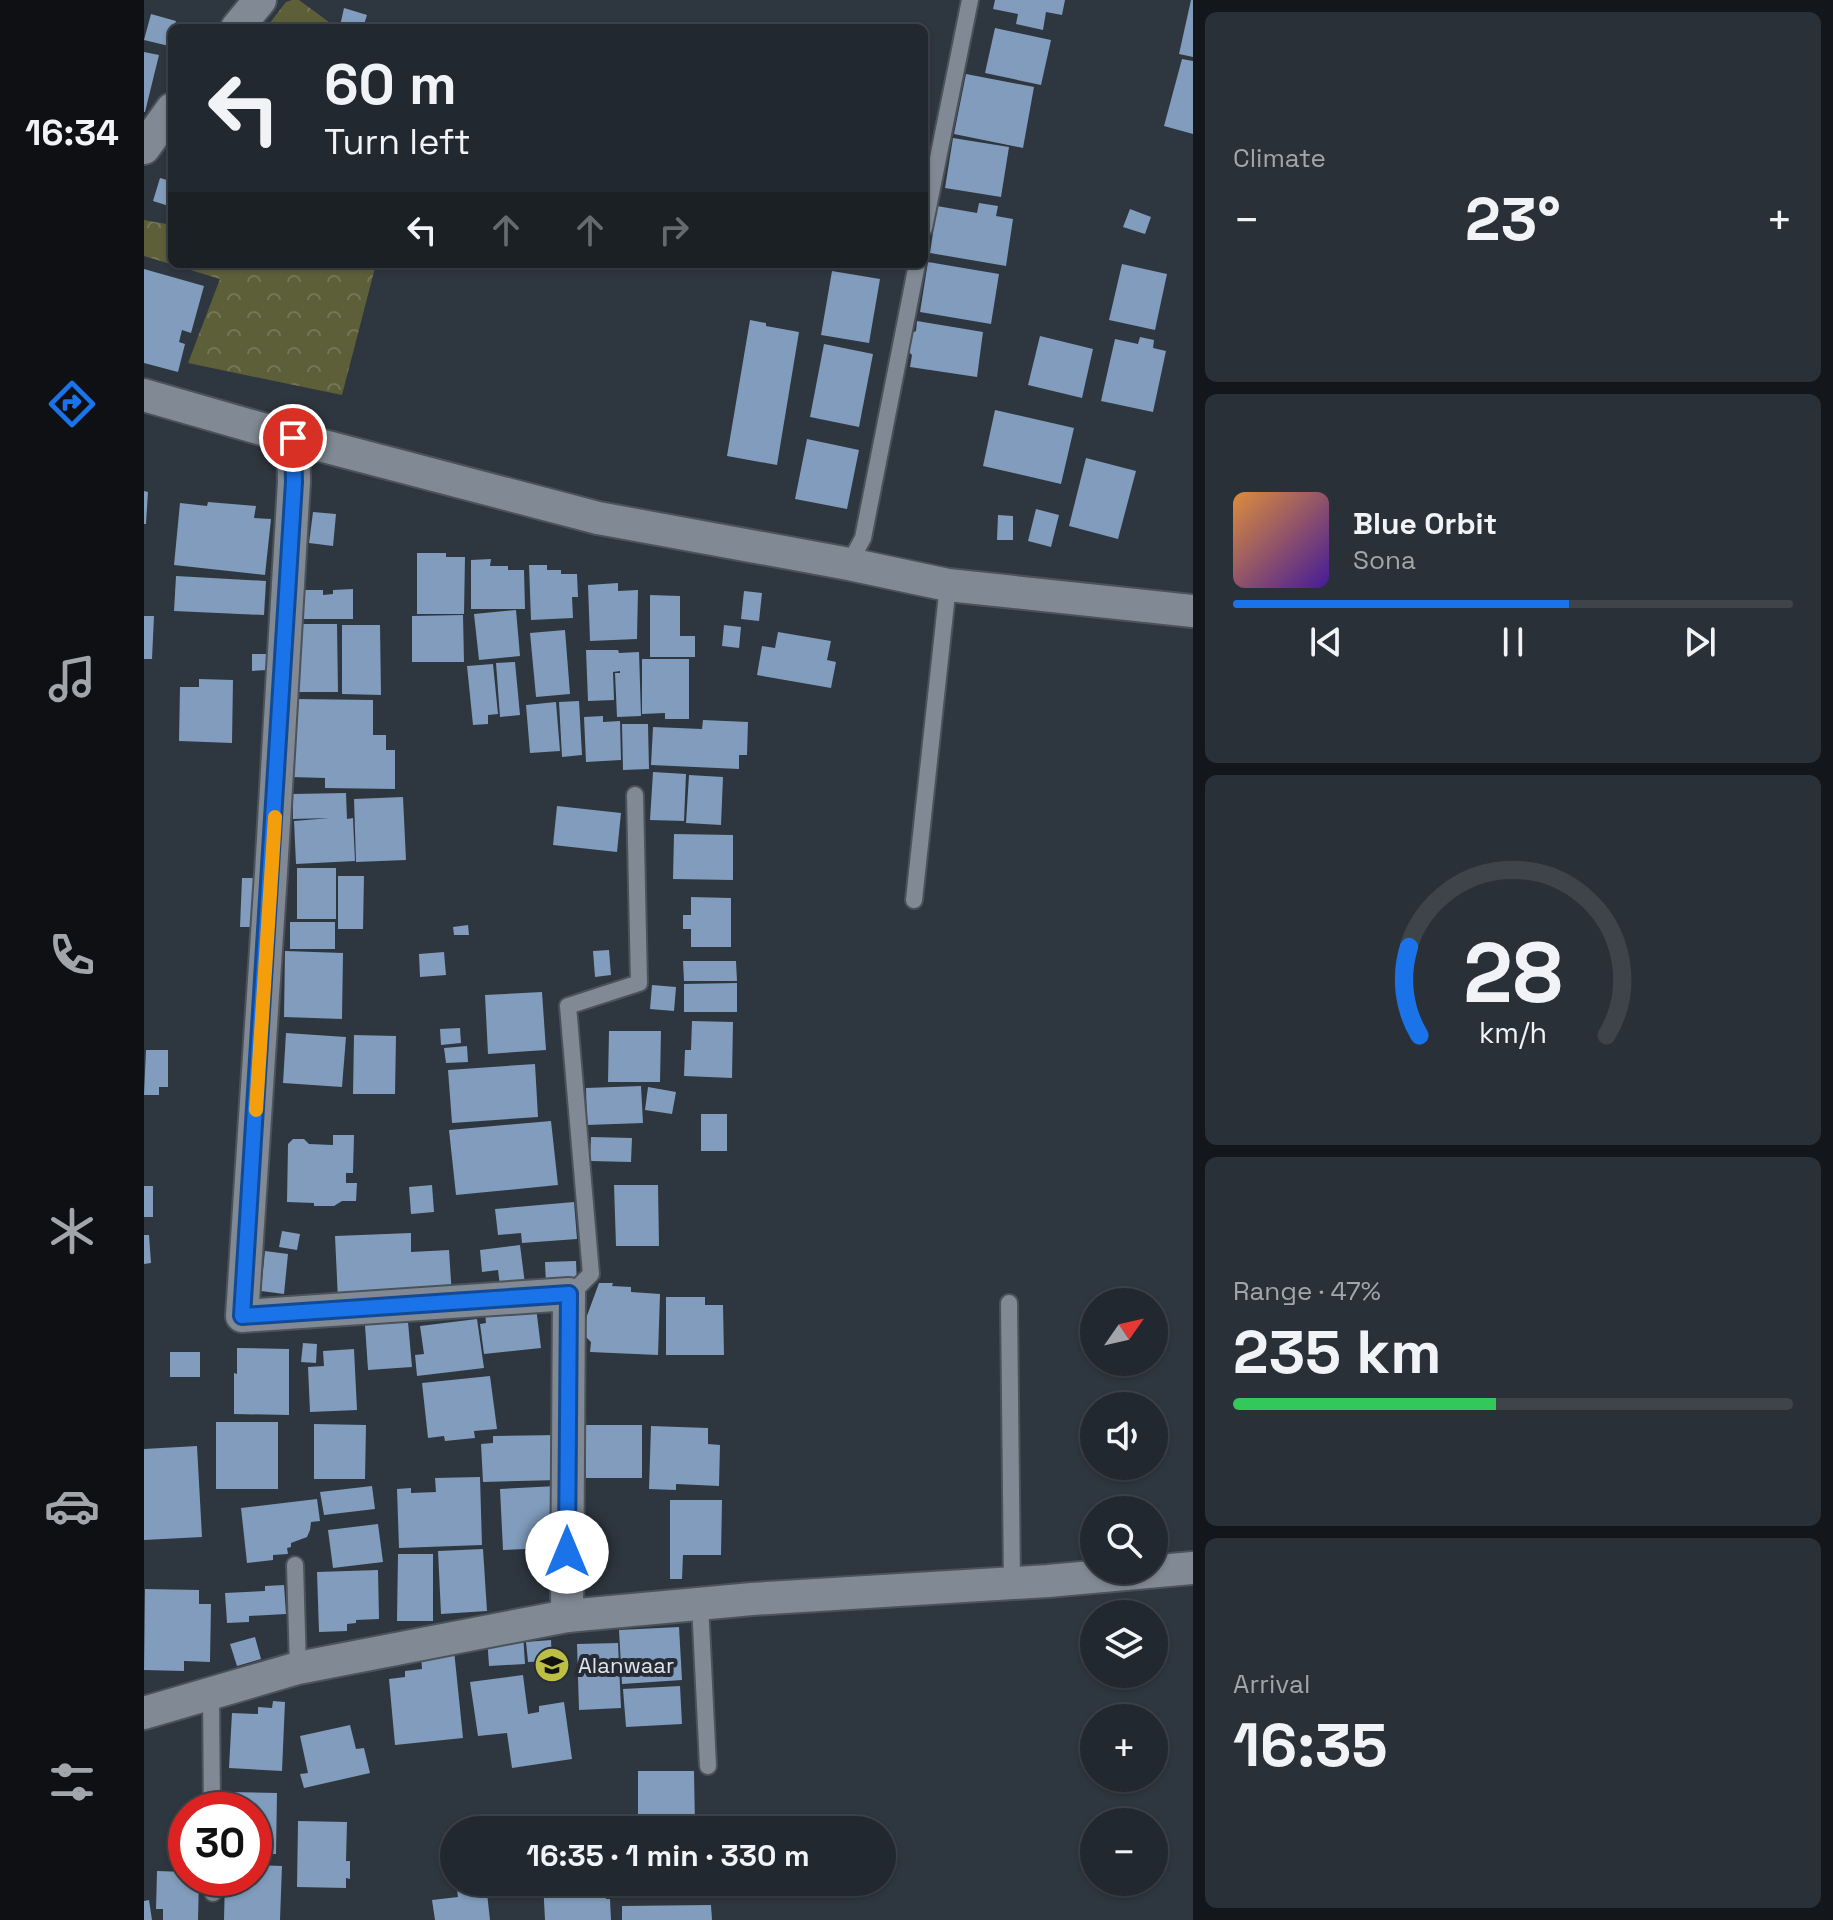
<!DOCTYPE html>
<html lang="en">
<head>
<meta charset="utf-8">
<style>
  :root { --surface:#22282f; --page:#2a3037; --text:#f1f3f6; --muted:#a2a6aa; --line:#3f444b; --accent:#1a73e8 }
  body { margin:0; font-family:"Space Grotesk",sans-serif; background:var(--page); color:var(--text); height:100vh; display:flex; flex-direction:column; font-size:30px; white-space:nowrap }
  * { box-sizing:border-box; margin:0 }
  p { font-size:26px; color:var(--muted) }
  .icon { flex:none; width:44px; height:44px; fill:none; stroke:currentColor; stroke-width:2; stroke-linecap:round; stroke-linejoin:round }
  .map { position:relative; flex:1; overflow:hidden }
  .drawer { display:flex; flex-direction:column; gap:12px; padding:12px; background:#13161a; width:640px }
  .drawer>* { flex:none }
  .guide { position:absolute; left:24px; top:24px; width:760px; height:244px; border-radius:12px; box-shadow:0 2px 6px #0004,0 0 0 2px var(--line); background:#22282f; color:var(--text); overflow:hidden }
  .needle { width:52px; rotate:56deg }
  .controls { position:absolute; left:936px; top:1288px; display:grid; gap:16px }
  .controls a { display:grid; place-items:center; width:88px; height:88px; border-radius:50%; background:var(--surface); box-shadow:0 2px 6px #0004,0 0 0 2px var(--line); font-size:40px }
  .speed { position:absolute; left:24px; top:1792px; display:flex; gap:16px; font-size:40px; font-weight:700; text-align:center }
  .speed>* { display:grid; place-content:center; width:104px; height:104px; border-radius:50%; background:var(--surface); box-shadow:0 2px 6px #0004,0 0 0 2px var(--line); line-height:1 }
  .speed .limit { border:12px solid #d22; background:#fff; color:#111 }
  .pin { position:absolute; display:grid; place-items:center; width:68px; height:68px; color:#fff; margin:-34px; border:4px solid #fff; border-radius:50%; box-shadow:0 2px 8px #0007 }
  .me { position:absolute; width:88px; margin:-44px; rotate:0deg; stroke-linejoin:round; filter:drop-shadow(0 0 6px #0008) }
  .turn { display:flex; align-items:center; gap:28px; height:168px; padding:0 24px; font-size:36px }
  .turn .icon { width:104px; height:104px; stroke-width:2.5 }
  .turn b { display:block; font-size:56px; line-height:68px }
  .lanes { display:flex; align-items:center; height:76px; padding:0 24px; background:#0003; justify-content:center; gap:40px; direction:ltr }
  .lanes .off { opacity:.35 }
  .big { font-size:60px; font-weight:700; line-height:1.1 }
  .drawer .tile { flex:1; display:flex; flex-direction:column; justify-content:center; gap:12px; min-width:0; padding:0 28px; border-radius:12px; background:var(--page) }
  .drawer .dial { align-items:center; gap:0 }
  .dial svg { height:208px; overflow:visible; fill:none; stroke:var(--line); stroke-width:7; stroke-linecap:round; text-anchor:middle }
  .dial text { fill:var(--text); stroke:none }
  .song { display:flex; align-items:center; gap:24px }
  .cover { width:96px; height:96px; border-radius:12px; background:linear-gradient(135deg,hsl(30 70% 55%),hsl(260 70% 35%)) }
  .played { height:8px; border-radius:4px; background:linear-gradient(90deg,var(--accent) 60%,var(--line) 60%) }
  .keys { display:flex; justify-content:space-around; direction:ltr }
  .heat { display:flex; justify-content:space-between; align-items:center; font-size:44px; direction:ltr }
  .charge { height:12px; border-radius:6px; background:linear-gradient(90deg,#34c759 47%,var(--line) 0) }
  .trip { position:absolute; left:296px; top:1816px; width:456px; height:80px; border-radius:40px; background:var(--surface); box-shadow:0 2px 6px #0004,0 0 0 2px var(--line); font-weight:700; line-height:80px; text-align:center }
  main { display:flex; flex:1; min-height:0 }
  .tab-bar { display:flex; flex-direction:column; width:144px; justify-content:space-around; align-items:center; background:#0e1013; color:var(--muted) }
  .tab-bar .icon { width:56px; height:56px }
  .tab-bar .on { color:var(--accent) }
  .tab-bar b { font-size:36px; color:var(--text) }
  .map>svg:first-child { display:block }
  .forest { fill:url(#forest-crowns) }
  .building { fill:#819cbc }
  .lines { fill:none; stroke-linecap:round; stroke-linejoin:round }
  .service-casing { stroke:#4b5259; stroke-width:20 }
  .minor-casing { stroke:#4b5259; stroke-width:36 }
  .service { stroke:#808994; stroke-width:16 }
  .minor { stroke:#808994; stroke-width:32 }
  .route-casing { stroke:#114b97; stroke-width:20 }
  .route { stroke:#1a73e8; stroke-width:14 }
  .slow { stroke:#f59e0b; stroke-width:14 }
  .labels { text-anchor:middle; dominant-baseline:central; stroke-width:8; stroke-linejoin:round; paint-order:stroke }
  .poi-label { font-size:22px; fill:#e0e5eb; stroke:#252c35; text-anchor:start }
</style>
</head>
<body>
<main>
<nav class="tab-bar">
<b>16:34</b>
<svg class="icon on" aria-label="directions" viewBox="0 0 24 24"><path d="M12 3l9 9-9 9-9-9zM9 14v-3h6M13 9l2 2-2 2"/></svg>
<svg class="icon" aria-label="music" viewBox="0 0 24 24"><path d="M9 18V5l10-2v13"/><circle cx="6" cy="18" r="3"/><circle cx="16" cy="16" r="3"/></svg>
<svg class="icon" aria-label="phone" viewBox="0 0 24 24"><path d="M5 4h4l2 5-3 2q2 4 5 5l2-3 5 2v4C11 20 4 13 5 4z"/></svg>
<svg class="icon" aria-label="climate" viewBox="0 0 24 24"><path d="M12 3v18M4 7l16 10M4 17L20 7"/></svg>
<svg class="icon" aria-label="car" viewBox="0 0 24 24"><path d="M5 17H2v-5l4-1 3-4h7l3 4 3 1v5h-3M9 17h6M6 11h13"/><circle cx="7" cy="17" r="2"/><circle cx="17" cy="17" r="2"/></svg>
<svg class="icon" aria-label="filters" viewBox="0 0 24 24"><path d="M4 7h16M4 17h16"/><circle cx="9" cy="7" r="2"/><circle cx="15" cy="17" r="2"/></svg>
</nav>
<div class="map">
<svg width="1049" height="1920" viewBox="0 0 1049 1920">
  <defs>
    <pattern id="forest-crowns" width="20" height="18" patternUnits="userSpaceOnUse" patternTransform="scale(2)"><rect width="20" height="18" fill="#5d5f39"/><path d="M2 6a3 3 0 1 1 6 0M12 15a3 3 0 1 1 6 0" fill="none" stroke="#747656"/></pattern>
  </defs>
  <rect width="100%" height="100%" fill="#2e363f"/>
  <g class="forest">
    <polygon points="148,0 155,0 193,28 122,28 142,2"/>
    <polygon points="0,220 28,225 28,264 232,264 198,395 44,363 76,279 0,256"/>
  </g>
  <g class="building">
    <polygon points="851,0 921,0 918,15 902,12 899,30 872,24 874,14 849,9"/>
    <polygon points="1047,0 1049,0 1049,57 1035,54"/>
    <polygon points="200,8 223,15 219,28 204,28 196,26"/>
    <polygon points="7,14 32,21 30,28 28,28 25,46 0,40"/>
    <polygon points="851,28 907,40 897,85 841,73"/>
    <polygon points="0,52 15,55 1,112 0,112"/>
    <polygon points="1038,59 1049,61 1049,134 1020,126"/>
    <polygon points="822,74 890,87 879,148 810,134"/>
    <polygon points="809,138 865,147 857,197 801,188"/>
    <polygon points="28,166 28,207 9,201 16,178 23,180"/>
    <polygon points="835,203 854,206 852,216 869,219 862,266 786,253 793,206 833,213"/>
    <polygon points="986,209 1007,217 1001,234 979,227"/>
    <polygon points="784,262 855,274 847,324 776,312"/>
    <polygon points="978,264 1023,274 1011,330 965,320"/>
    <polygon points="0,269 60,286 47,333 38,330 35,342 41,344 34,372 0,363"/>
    <polygon points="688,271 736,279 725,343 677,335"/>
    <polygon points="606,320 622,323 622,326 655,332 633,465 583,456"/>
    <polygon points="773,321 839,332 833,377 766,367 768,355 762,349 764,335 772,331"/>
    <polygon points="896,336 949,349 938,398 884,385"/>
    <polygon points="996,337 1010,340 1009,348 1022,351 1009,412 957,401 971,339 994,344"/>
    <polygon points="680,344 729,354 715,427 666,417"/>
    <polygon points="851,410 930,428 917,484 839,466"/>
    <polygon points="663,439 715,450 703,509 651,499"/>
    <polygon points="942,458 992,471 974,539 925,526"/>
    <polygon points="0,491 4,492 2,524 0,524"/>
    <polygon points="64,502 112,506 110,518 127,519 121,575 30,565 36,503 63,506"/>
    <polygon points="892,509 915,515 907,547 884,541"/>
    <polygon points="169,512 192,514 189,546 165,543"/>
    <polygon points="854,515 869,516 869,540 853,540"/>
    <polygon points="273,553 302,553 302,557 321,557 320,614 273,614"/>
    <polygon points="347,559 346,566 364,566 364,570 380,570 381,609 327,609 327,560"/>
    <polygon points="385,565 403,565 403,570 417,570 417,574 433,574 434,597 428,597 429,618 387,620"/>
    <polygon points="32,576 122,581 120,615 30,611"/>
    <polygon points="474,583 474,591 494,590 493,639 446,641 444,585"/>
    <polygon points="209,589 209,619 156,619 156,590 179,590 179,595 189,594 189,590"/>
    <polygon points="600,591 618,593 615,621 597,619"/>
    <polygon points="506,595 536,596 536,636 551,636 551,657 506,657"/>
    <polygon points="372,610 376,656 335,660 330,614"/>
    <polygon points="319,615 320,662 268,662 268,616"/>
    <polygon points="0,616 10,616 8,659 0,659"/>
    <polygon points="155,624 193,624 194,692 153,692"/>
    <polygon points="198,625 236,625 237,695 198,694"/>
    <polygon points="580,625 597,627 595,648 578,646"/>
    <polygon points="421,630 426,694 392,697 386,633"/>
    <polygon points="634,632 687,641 683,660 692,662 687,688 613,675 618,646 631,648"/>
    <polygon points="442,650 474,650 475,653 495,652 497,716 473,717 471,673 476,673 476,671 469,672 470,700 444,701"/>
    <polygon points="108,654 122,654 123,670 108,671"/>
    <polygon points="498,659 545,659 545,719 521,719 521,713 498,714"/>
    <polygon points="371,662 376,715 356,717 352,663"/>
    <polygon points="349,664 354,714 344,715 344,724 329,725 323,666"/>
    <polygon points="55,679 89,680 88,743 35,741 36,687 55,687"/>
    <polygon points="152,699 229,700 229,735 242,735 242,750 251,750 251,789 181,788 181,778 147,777"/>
    <polygon points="435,701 438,755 418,757 415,702"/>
    <polygon points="412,702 416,751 386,753 382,705"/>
    <polygon points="459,716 459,722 476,721 477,760 442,762 440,717"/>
    <polygon points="559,720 604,722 603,755 595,755 595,769 507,765 509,727 558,729"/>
    <polygon points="478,724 504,724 505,769 479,770"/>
    <polygon points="509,772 542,774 540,821 506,820"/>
    <polygon points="545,775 579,777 577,825 542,823"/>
    <polygon points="202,793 203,819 209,818 211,861 152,864 150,821 186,818 149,819 149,794"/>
    <polygon points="259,797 262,860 212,862 210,799"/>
    <polygon points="413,806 477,813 473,852 409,845"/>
    <polygon points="530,834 589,835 589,880 529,879"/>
    <rect x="153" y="868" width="39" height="51"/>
    <polygon points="194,876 220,876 219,929 194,929"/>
    <polygon points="98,878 115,878 114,927 96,927"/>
    <polygon points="547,897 587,898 587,947 547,947 547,929 539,929 539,915 547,915"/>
    <rect x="146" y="922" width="45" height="27"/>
    <polygon points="324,925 325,935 310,935 309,927"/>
    <polygon points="465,950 467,975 451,977 449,951"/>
    <polygon points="141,951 199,953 198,1019 140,1017"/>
    <polygon points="300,952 302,975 276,977 275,954"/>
    <polygon points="539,961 592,961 593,981 540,981"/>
    <polygon points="593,983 593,1012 540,1012 540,984"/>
    <polygon points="508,985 532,987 530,1011 506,1009"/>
    <polygon points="398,992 402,1050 344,1054 341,995"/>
    <polygon points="548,1021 589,1022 588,1078 540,1076 541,1050 547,1050"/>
    <polygon points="316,1028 317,1043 297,1045 296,1029"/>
    <polygon points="465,1031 517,1031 516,1082 464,1082"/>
    <polygon points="142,1033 202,1037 198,1087 139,1083"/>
    <polygon points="210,1035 252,1036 251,1094 209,1094"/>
    <polygon points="323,1046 324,1062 302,1063 300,1048"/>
    <polygon points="2,1050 24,1050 24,1087 15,1087 15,1095 0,1095"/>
    <polygon points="391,1064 394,1117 308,1123 304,1070"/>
    <polygon points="497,1086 499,1123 443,1125 442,1088"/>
    <polygon points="504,1087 532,1092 528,1114 501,1110"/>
    <rect x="557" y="1114" width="26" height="37"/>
    <polygon points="407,1121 414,1185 312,1195 305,1130"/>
    <polygon points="189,1135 210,1135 209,1173 202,1173 202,1183 213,1183 212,1201 198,1201 190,1206 170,1206 170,1203 143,1202 144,1144 149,1139 160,1139 165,1144 189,1145"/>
    <polygon points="447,1137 488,1138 487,1162 446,1161"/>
    <polygon points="288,1185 290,1212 267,1214 265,1187"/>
    <polygon points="470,1185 514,1185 515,1246 472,1246"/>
    <rect x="0" y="1186" width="9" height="31"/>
    <polygon points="430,1202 433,1239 378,1243 377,1233 354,1235 351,1209"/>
    <polygon points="138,1231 156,1234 153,1250 135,1247"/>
    <polygon points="267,1233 267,1252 305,1250 308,1296 194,1300 191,1236"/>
    <polygon points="0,1235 5,1235 7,1263 0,1264"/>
    <polygon points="376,1245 382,1292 357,1294 354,1270 338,1272 336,1250"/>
    <polygon points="121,1251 144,1254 140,1294 117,1291"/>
    <polygon points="432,1261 433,1284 402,1285 401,1262"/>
    <polygon points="455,1283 469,1283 468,1286 487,1287 487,1292 516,1294 514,1355 446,1352 447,1342 437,1332"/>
    <polygon points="522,1297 561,1297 561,1305 579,1305 580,1355 522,1355"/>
    <polygon points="392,1307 397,1348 340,1354 336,1324 342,1323 341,1312"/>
    <polygon points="333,1319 340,1368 273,1376 271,1355 280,1354 276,1326"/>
    <polygon points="264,1322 268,1367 224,1370 221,1325"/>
    <polygon points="159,1343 173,1344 172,1363 157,1362"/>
    <polygon points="93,1348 145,1349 145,1415 90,1414 90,1373 93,1374"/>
    <polygon points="210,1349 213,1410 166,1412 164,1367 180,1366 179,1351"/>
    <rect x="26" y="1352" width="30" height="25"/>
    <polygon points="346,1376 353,1429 330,1431 331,1438 301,1441 300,1436 284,1438 278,1383"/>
    <rect x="72" y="1422" width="62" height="67"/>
    <polygon points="170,1424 222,1425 221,1479 170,1479"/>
    <rect x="442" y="1425" width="56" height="53"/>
    <polygon points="507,1426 564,1428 564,1444 576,1445 575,1486 532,1484 532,1490 505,1489"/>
    <polygon points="415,1435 416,1480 339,1482 337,1444 349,1443 349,1436"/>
    <polygon points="53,1446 58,1537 0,1540 0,1449"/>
    <polygon points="336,1477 338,1545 255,1548 253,1489 267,1488 267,1493 292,1492 291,1478"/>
    <polygon points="228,1486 231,1509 180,1515 176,1492"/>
    <polygon points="413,1486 416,1543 403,1544 404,1548 359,1550 356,1489"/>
    <polygon points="173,1499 176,1521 167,1522 166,1530 163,1537 147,1543 147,1547 143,1548 144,1554 129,1555 129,1560 103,1563 97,1508"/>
    <polygon points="526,1500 578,1500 577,1555 539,1555 538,1579 526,1579"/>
    <polygon points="234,1524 239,1562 189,1568 184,1530"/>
    <polygon points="339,1549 343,1611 297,1614 294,1551"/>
    <polygon points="254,1554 289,1554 289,1621 253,1621"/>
    <polygon points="234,1570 235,1619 212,1620 212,1623 203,1624 203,1631 175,1632 173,1572"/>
    <polygon points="140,1585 142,1614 105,1616 105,1622 83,1623 81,1593 121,1591 121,1586"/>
    <polygon points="1,1589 55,1590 55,1604 67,1604 66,1662 40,1661 40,1671 0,1670"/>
    <polygon points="535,1627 538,1680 478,1684 475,1630"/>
    <polygon points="379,1634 381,1664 345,1666 343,1636"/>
    <polygon points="111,1637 117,1659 93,1666 86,1644"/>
    <polygon points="407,1640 408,1661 384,1662 382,1642"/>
    <polygon points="474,1643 477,1708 435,1710 433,1644"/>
    <polygon points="310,1650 319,1738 251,1745 245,1679 261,1677 261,1671 278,1669 277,1654"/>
    <polygon points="379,1675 384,1714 395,1712 395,1706 420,1702 428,1759 368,1768 363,1733 334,1736 326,1682"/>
    <polygon points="536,1686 538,1724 482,1727 479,1689"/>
    <polygon points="129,1701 141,1702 138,1771 85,1768 88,1713 114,1714 114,1707 128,1708"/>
    <polygon points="206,1725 212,1749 220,1748 226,1773 160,1788 156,1774 164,1773 156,1736"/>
    <polygon points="494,1771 550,1771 551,1825 494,1825"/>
    <polygon points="83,1792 133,1793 132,1854 110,1854 110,1810 83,1810"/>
    <polygon points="154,1821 203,1822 202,1861 206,1861 206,1879 202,1878 202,1888 153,1887"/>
    <polygon points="110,1865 138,1866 136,1920 80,1920 81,1878 110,1878"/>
    <polygon points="13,1871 42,1872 42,1878 55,1878 54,1920 19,1920 19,1909 12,1909"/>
    <polygon points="322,1882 328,1882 330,1895 343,1893 346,1920 291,1920 288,1900 314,1897 312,1883"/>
    <polygon points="399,1882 461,1882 462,1899 466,1899 467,1920 401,1920"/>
    <polygon points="488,1882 555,1882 554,1886 488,1885"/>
    <polygon points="5,1900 8,1920 0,1920 0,1901"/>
    <polygon points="567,1905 568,1920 478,1920 478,1906"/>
  </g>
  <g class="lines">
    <defs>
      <g id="service">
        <polyline points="780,228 826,0"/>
        <polyline points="705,564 719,538 773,264"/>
        <polyline points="770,900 804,585"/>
        <polyline points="425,1296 447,1274 424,1006 495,983 491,795"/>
        <polyline points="865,1303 868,1583"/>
        <polyline points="151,1565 154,1668"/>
        <polyline points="556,1604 564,1766"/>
        <polyline points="67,1694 68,1810"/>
        <polyline points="69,1878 69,1893"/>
      </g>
      <g id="minor">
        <polyline points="93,28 116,0"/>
        <polyline points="0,148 28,109"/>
        <polyline points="0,395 149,438 454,518 705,564 804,585 1049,611"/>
        <polyline points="149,438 150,482 127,873 98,1316 425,1294 423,1616"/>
        <polyline points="0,1713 154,1668 423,1616 608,1599 904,1581 1049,1568"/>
      </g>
    </defs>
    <use href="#service" class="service-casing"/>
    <use href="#minor" class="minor-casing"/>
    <use href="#service" class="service"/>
    <use href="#minor" class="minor"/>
  </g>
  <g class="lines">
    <defs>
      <polyline id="route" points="149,438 150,482 98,1316 425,1294 423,1552"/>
    </defs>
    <use href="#route" class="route-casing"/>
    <use href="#route" class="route"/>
    <polyline class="slow" points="112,1110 131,817"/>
  </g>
  <defs>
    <symbol id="school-disc" viewBox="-11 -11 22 22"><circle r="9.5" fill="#bcbf44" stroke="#252c35"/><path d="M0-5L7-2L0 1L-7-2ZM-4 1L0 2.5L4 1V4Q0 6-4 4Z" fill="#111"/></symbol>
  </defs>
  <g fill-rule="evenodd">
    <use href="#school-disc" x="388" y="1645" width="40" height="40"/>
  </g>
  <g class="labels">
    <g class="poi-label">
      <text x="434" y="1665">Alanwaar</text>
    </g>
  </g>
</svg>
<div class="controls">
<a><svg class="needle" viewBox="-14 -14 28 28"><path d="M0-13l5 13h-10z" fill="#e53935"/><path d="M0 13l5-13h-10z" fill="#a2a6aa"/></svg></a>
<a><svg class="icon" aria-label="sound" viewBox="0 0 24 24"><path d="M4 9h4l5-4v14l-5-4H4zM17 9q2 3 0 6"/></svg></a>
<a><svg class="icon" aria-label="search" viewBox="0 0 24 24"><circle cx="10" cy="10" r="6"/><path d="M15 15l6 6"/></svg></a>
<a><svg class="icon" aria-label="layers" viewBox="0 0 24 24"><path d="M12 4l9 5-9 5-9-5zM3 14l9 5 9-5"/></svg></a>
<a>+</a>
<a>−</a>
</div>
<div class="speed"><div class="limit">30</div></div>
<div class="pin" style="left:149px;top:438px;background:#d93025"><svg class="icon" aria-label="arrive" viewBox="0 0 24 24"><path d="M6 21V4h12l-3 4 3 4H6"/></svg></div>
<svg class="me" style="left:423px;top:1552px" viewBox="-20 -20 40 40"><circle r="19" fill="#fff"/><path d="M0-13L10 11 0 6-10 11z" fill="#1a73e8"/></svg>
<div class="trip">16:35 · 1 min · 330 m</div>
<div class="guide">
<div class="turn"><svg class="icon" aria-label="left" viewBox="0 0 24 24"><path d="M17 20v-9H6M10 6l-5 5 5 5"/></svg><div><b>60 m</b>Turn left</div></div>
<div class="lanes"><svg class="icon" aria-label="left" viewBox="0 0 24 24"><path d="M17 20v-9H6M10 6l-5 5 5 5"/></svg><svg class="icon off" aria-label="ahead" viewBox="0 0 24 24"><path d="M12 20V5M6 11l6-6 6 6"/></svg><svg class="icon off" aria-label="ahead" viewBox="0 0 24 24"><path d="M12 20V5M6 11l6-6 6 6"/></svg><svg class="icon off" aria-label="right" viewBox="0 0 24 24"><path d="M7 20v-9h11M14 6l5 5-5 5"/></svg></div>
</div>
</div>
<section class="drawer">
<div class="tile"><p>Climate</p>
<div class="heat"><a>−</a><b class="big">23°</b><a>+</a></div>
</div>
<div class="tile">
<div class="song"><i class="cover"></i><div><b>Blue Orbit</b><p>Sona</p></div></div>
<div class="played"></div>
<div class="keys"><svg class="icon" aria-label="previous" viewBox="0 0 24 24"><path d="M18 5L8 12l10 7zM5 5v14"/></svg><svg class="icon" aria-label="pause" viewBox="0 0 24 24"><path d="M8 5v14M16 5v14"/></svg><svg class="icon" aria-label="next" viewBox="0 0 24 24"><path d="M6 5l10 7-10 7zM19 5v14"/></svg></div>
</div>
<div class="tile dial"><svg viewBox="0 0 100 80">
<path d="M14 69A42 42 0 1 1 86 69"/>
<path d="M14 69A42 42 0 0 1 10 35" stroke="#1a73e8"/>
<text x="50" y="56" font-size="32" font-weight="700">28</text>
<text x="50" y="72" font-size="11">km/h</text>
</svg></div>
<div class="tile"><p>Range · 47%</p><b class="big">235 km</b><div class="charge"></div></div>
<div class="tile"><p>Arrival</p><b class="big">16:35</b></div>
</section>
</main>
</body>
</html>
